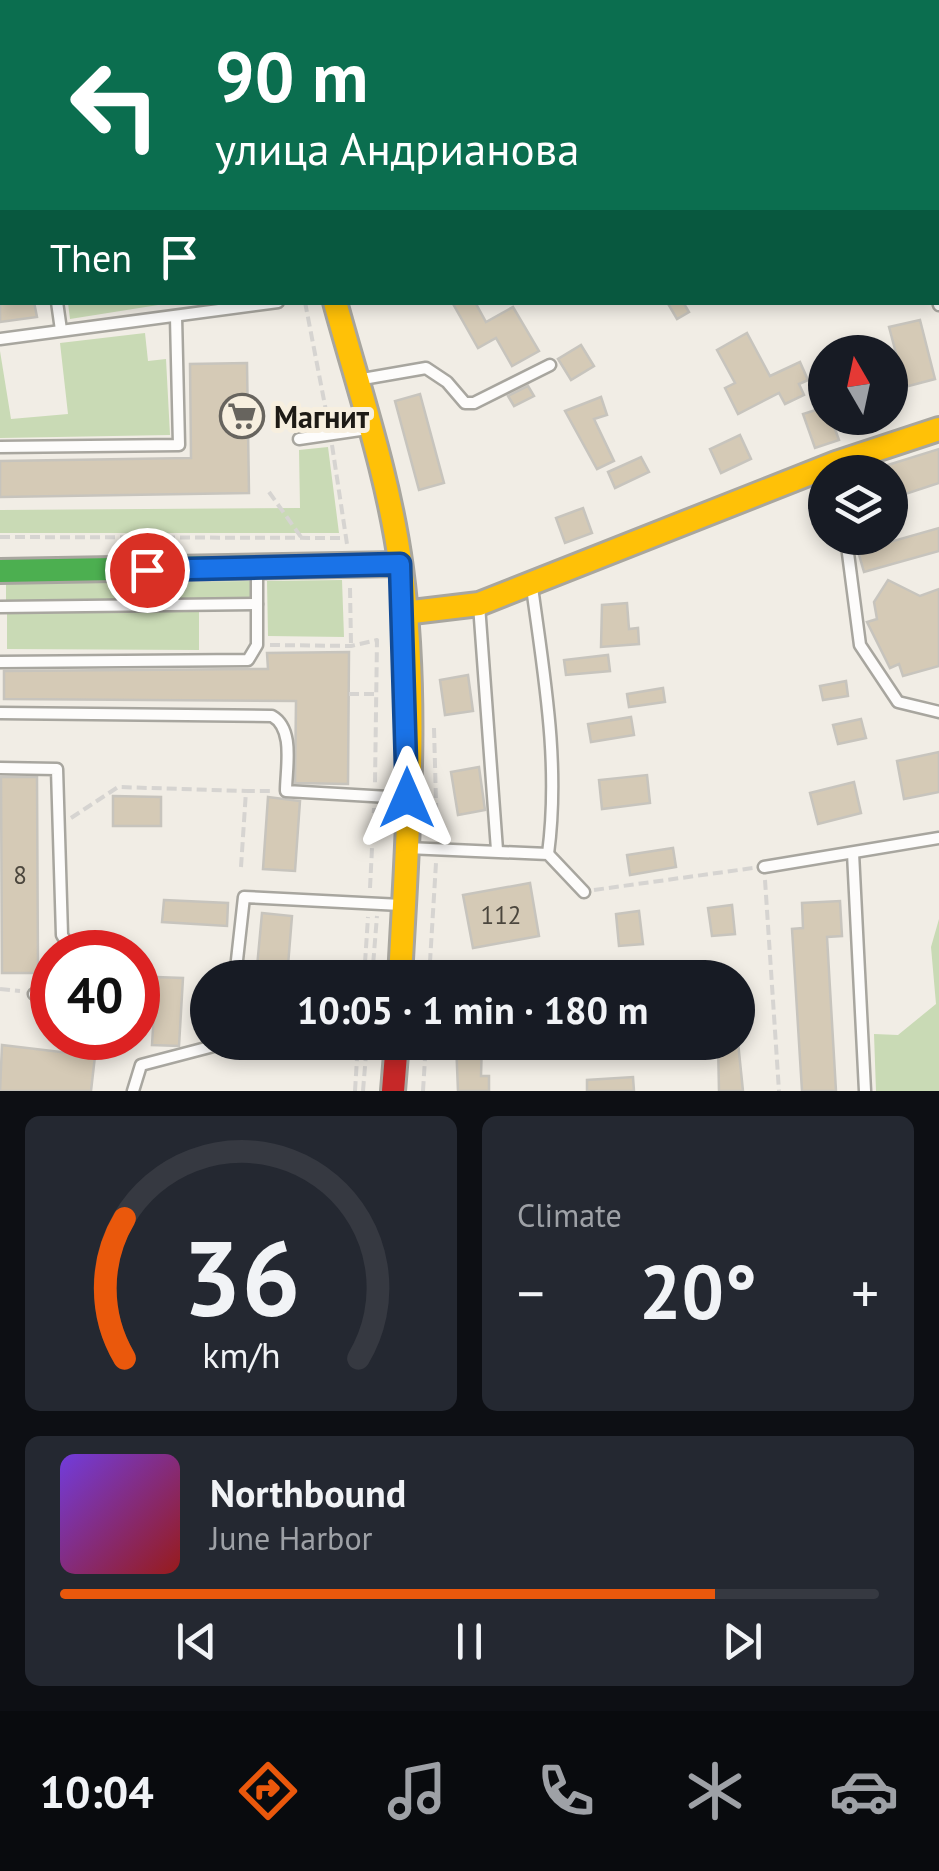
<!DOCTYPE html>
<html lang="en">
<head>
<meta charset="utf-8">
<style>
  :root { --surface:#171b24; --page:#242831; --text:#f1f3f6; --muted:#9ea1a6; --line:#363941; --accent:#ea580c }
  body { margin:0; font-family:"PT Sans",sans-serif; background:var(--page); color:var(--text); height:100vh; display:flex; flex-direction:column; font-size:38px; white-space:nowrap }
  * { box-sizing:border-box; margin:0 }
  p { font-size:32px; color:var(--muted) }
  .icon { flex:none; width:55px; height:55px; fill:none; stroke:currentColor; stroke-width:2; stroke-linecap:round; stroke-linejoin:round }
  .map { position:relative; height:1091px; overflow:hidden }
  .side { display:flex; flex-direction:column; gap:25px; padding:25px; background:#0d0f14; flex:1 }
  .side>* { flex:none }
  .hud { position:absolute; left:0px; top:0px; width:940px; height:305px; box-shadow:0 5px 15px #0003; background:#0b6e4f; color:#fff; overflow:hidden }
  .needle { width:65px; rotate:351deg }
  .fabs { position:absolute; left:808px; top:335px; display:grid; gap:20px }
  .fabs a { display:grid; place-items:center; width:100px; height:100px; border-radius:50%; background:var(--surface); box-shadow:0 5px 15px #0003; font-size:50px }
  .speed { position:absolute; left:30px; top:930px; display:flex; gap:20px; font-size:50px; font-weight:700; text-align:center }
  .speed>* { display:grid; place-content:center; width:130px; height:130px; border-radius:50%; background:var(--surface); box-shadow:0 5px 15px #0003; line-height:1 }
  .speed .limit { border:15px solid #d22; background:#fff; color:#111 }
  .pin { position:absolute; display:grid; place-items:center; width:85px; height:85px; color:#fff; margin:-42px; border:5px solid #fff; border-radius:50%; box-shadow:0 2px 10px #0007 }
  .me { position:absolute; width:110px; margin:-55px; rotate:0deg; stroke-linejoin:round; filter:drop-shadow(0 0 8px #0008) }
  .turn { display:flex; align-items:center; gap:35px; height:210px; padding:0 50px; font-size:45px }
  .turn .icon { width:130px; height:130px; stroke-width:2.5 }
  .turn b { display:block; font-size:70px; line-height:85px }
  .then { display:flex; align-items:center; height:95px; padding:0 50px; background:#0003; gap:20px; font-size:38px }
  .big { font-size:75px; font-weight:800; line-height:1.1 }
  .side .tile { flex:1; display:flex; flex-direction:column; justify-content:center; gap:15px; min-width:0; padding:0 35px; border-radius:15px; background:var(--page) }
  .side .dial { align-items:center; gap:0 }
  .dial svg { height:260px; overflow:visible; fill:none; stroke:var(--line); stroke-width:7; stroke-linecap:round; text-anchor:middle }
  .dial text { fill:var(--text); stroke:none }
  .song { display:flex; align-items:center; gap:30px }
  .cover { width:120px; height:120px; border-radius:15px; background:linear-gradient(135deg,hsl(260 70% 55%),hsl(0 70% 35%)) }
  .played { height:10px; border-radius:5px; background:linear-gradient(90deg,var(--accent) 80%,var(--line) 80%) }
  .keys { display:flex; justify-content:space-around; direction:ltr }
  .heat { display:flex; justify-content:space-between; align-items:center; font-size:55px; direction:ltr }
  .side .tiles { flex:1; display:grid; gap:25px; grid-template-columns:1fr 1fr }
  .tile:last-child { grid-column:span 2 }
  .trip { position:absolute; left:190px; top:960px; width:565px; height:100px; border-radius:50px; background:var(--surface); box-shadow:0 5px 15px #0003; font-weight:800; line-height:100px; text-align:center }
  .tab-bar { display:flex; height:160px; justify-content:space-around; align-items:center; background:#090b0e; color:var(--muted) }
  .tab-bar .icon { width:70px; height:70px }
  .tab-bar .on { color:var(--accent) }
  .tab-bar b { font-size:45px; color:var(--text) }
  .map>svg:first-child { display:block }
  .green { fill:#c9dab5 }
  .building { fill:#d5cab6; stroke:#c7c4bd; stroke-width:2.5 }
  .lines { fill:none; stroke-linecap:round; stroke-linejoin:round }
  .lane-casing { stroke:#a8a69f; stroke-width:15 }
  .street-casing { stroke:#a8a69f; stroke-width:25 }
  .fast-casing { stroke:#a8a69f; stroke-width:28 }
  .slow-casing { stroke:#a8a69f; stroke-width:28 }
  .jam-casing { stroke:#a8a69f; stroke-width:28 }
  .path { stroke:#d6d4d1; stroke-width:4; stroke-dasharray:10 5; stroke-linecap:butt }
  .lane { stroke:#fdfcfb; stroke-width:10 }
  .street { stroke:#fdfcfb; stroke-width:20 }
  .fast { stroke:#4caf50; stroke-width:22 }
  .slow { stroke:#ffc107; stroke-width:22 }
  .jam { stroke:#c62828; stroke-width:22 }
  .route-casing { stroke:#114b97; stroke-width:25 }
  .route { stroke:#1a73e8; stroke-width:18 }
  .labels { text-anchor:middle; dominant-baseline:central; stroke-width:10; stroke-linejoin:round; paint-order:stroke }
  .number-label { font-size:25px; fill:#4b463d }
  .poi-label { font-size:30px; font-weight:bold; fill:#1d1a15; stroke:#f7efdf; text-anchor:start }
</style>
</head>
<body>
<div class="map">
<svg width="939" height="1091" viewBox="0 0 939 1091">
  <rect width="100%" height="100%" fill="#f1ede5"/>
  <g class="green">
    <polygon points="177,302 70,319 68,303 68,302"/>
    <polygon points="145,333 148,361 166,359 170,435 0,438 0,351 11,419 68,414 60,343"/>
    <polygon points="328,447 339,533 0,533 0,510 300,508 299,450"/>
    <polygon points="342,580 344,637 268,636 267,581"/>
    <polygon points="250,581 250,600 6,603 6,584"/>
    <polygon points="7,610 199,611 199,650 7,649"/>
    <polygon points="939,919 939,1091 876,1091 874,1034 898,1035 936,1004 931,947"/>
  </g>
  <g class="building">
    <polygon points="0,302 34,302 37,317 0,322"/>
    <polygon points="452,302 475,302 486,322 513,307 539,351 512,366 496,338 478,348"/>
    <polygon points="667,302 683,302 689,312 677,319"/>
    <polygon points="920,320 935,379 905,387 889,327"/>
    <polygon points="747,333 770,376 800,362 808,380 799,384 804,395 785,404 779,393 738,414 725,388 735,383 717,350"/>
    <polygon points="581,345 594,366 571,380 558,359"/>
    <polygon points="247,363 249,493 0,497 0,461 191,458 190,364"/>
    <polygon points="528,386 534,396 514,406 508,396"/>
    <polygon points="420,394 444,483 419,490 395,401"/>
    <polygon points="601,397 607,415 594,419 614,461 597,469 565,411"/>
    <polygon points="825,407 825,418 831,418 839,440 815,448 803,414"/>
    <polygon points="740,435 751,459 721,473 710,449"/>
    <polygon points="939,449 939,483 890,499 890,472 875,469"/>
    <polygon points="641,457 649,472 615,488 608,472"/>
    <polygon points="583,508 592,533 565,543 556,518"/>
    <polygon points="939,528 939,551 864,572 858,551"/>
    <polygon points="888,580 920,596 939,589 939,666 903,676 899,664 890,668 867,622 877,619 874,602"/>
    <polygon points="627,603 629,629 638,628 639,644 601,647 602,605"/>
    <polygon points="349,652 348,784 295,783 296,701 4,699 4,671 268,669 267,653"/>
    <polygon points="608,655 610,671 566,675 564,660"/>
    <polygon points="468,675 473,711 445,715 440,680"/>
    <polygon points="846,681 848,696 823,700 820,686"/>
    <polygon points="663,688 665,702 629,707 627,694"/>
    <polygon points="631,717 634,735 591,742 588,724"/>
    <polygon points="861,719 866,738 838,744 833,725"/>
    <polygon points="939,752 939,792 904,799 897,761"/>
    <polygon points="479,767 485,810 458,815 451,772"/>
    <polygon points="647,775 650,803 602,809 599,780"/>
    <polygon points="1,777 37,777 38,973 2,973"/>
    <polygon points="854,782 861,813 818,824 810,793"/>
    <polygon points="113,796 161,797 161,826 113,826"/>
    <polygon points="268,797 300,801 295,871 263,869"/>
    <polygon points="673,848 676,867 630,875 627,855"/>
    <polygon points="530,883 539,936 473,948 463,895"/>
    <polygon points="164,900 228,903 227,926 162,922"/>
    <polygon points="840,901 842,936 827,937 836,1091 802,1091 792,929 803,928 802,903"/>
    <polygon points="732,905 735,934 712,936 708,908"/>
    <polygon points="639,911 643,944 619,946 616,914"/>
    <polygon points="262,913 292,916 287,978 256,978"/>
    <polygon points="156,977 183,978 179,1046 152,1045"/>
    <polygon points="456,1042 482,1042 481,1076 489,1076 489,1091 458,1091"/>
    <polygon points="718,1042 738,1042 743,1091 719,1091"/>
    <polygon points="2,1045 95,1056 91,1091 0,1091"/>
    <polygon points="633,1077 634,1091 587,1091 587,1080"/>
  </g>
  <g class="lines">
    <defs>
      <g id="lane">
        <polyline points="94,0 100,2"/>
        <polyline points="411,2 414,0"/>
        <polyline points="526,2 528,0"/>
        <polyline points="938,27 939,27"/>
        <polyline points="938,118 939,117"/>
        <polyline points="0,121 2,121"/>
        <polyline points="938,172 939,172"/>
        <polyline points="938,300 939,305"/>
        <polyline points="57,302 61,330"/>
        <polyline points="0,339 278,302"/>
        <polyline points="357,380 426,368 447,382 465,403 474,403 550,365"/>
        <polyline points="299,439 367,429"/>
        <polyline points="0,447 179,445 176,317"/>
        <polyline points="846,538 860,645 898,702 939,712"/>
        <path d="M532 587C544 676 560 763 548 854"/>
        <polyline points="479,605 497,850"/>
        <polyline points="0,607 257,604"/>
        <polyline points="0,662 248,660 257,645 257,570"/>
        <path d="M0 713 272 716C295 729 286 768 286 791L406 798"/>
        <polyline points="0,768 57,769 62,935 72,952"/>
        <polyline points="407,848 548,854 584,892"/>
        <polyline points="853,853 865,1091"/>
        <polyline points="764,867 939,838"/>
        <polyline points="235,978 244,897 401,905"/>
        <polyline points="34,994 52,993"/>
        <polyline points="133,1091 141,1065 229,1042"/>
      </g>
      <g id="street">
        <polyline points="248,2 248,0"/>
        <polyline points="337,2 343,0"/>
      </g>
      <polyline id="fast" points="0,571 400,564"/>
      <g id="slow">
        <path d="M335 302C359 390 389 477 401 568 419 703 407 842 400 978"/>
        <polyline points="404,613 479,604 836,463 939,429"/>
      </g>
      <polyline id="jam" points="393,1091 397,1042"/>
    </defs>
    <use href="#lane" class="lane-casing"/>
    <use href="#street" class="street-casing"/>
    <use href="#fast" class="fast-casing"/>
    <use href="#slow" class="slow-casing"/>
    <use href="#jam" class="jam-casing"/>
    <g class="path">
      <polyline points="225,0 226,2"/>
      <polyline points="372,2 375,0"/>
      <polyline points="305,302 328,421"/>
      <polyline points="332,445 347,544"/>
      <polyline points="269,492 301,537"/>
      <polyline points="0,537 345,538"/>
      <polyline points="350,588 351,644"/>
      <polyline points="270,645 351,646 377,640 375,783"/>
      <polyline points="349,694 374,694"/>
      <polyline points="434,728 437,838"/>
      <polyline points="71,818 118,787 246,791"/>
      <polyline points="241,867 246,791 271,791"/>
      <polyline points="765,880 779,1091"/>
      <polyline points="370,888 374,808"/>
      <polyline points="594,890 753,868"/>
      <polyline points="364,978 368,917"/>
      <polyline points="372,978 377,916"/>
      <polyline points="429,978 436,863"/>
      <polyline points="0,989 20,991"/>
      <polyline points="355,1091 358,1042"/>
      <polyline points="363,1091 367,1042"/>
      <polyline points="423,1091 426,1042"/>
    </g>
    <use href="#lane" class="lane"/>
    <use href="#street" class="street"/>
    <use href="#fast" class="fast"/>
    <use href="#slow" class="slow"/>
    <use href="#jam" class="jam"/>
  </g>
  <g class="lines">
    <defs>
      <polyline id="route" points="147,570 400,564 407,798"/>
    </defs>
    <use href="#route" class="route-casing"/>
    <use href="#route" class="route"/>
  </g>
  <defs>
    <symbol id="supermarket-ring" viewBox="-11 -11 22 22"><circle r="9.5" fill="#f7efdf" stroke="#67645e" stroke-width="1.5"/><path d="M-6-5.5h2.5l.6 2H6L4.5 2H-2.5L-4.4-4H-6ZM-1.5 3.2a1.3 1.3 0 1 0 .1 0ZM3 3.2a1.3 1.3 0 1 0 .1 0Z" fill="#67645e"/></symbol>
  </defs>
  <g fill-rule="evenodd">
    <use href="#supermarket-ring" x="217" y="391" width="50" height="50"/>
  </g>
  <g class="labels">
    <g class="number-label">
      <text x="20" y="875">8</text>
      <text x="501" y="915">112</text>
    </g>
    <g class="poi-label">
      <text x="274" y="416">Магнит</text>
    </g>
  </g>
</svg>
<div class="fabs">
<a><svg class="needle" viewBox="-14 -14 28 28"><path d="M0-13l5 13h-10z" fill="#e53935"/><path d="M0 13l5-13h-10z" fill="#9ea1a6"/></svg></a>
<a><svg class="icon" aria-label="layers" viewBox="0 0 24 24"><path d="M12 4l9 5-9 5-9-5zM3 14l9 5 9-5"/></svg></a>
</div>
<div class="speed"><div class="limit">40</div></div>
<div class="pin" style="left:147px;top:570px;background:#d93025"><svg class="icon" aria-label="arrive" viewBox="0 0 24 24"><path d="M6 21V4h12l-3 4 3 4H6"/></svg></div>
<svg class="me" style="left:407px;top:798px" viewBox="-20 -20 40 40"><path d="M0-17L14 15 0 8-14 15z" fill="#1a73e8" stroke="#fff" stroke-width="4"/></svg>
<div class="trip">10:05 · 1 min · 180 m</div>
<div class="hud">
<div class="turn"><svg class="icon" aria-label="left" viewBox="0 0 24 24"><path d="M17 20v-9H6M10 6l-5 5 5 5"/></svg><div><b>90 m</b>улица Андрианова</div></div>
<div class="then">Then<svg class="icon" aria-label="arrive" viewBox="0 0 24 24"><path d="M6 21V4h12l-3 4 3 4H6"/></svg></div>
</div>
</div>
<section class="side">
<div class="tiles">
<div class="tile dial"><svg viewBox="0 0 100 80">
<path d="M14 69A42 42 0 1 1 86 69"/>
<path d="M14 69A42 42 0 0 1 14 26" stroke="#ea580c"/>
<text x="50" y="56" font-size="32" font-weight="700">36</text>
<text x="50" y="72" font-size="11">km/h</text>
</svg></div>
<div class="tile"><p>Climate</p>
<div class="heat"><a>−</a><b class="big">20°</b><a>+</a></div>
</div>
<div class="tile">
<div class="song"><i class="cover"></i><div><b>Northbound</b><p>June Harbor</p></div></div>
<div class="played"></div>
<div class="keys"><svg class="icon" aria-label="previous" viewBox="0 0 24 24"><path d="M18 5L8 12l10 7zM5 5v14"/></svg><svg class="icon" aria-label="pause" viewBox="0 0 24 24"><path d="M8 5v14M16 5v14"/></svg><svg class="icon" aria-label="next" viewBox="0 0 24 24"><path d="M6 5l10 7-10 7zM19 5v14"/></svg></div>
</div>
</div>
</section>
<nav class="tab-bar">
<b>10:04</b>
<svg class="icon on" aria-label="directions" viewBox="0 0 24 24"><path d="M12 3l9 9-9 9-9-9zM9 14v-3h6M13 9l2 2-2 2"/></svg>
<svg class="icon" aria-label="music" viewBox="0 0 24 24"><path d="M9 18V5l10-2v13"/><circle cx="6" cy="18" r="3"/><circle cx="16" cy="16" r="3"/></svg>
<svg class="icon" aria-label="phone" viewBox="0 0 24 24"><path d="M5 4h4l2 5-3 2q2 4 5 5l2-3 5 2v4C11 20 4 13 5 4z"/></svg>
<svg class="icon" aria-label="climate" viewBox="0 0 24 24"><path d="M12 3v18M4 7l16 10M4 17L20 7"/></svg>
<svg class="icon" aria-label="car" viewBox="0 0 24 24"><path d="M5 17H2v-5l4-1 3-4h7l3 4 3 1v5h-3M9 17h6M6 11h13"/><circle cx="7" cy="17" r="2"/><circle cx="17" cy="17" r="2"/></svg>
</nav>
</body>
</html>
